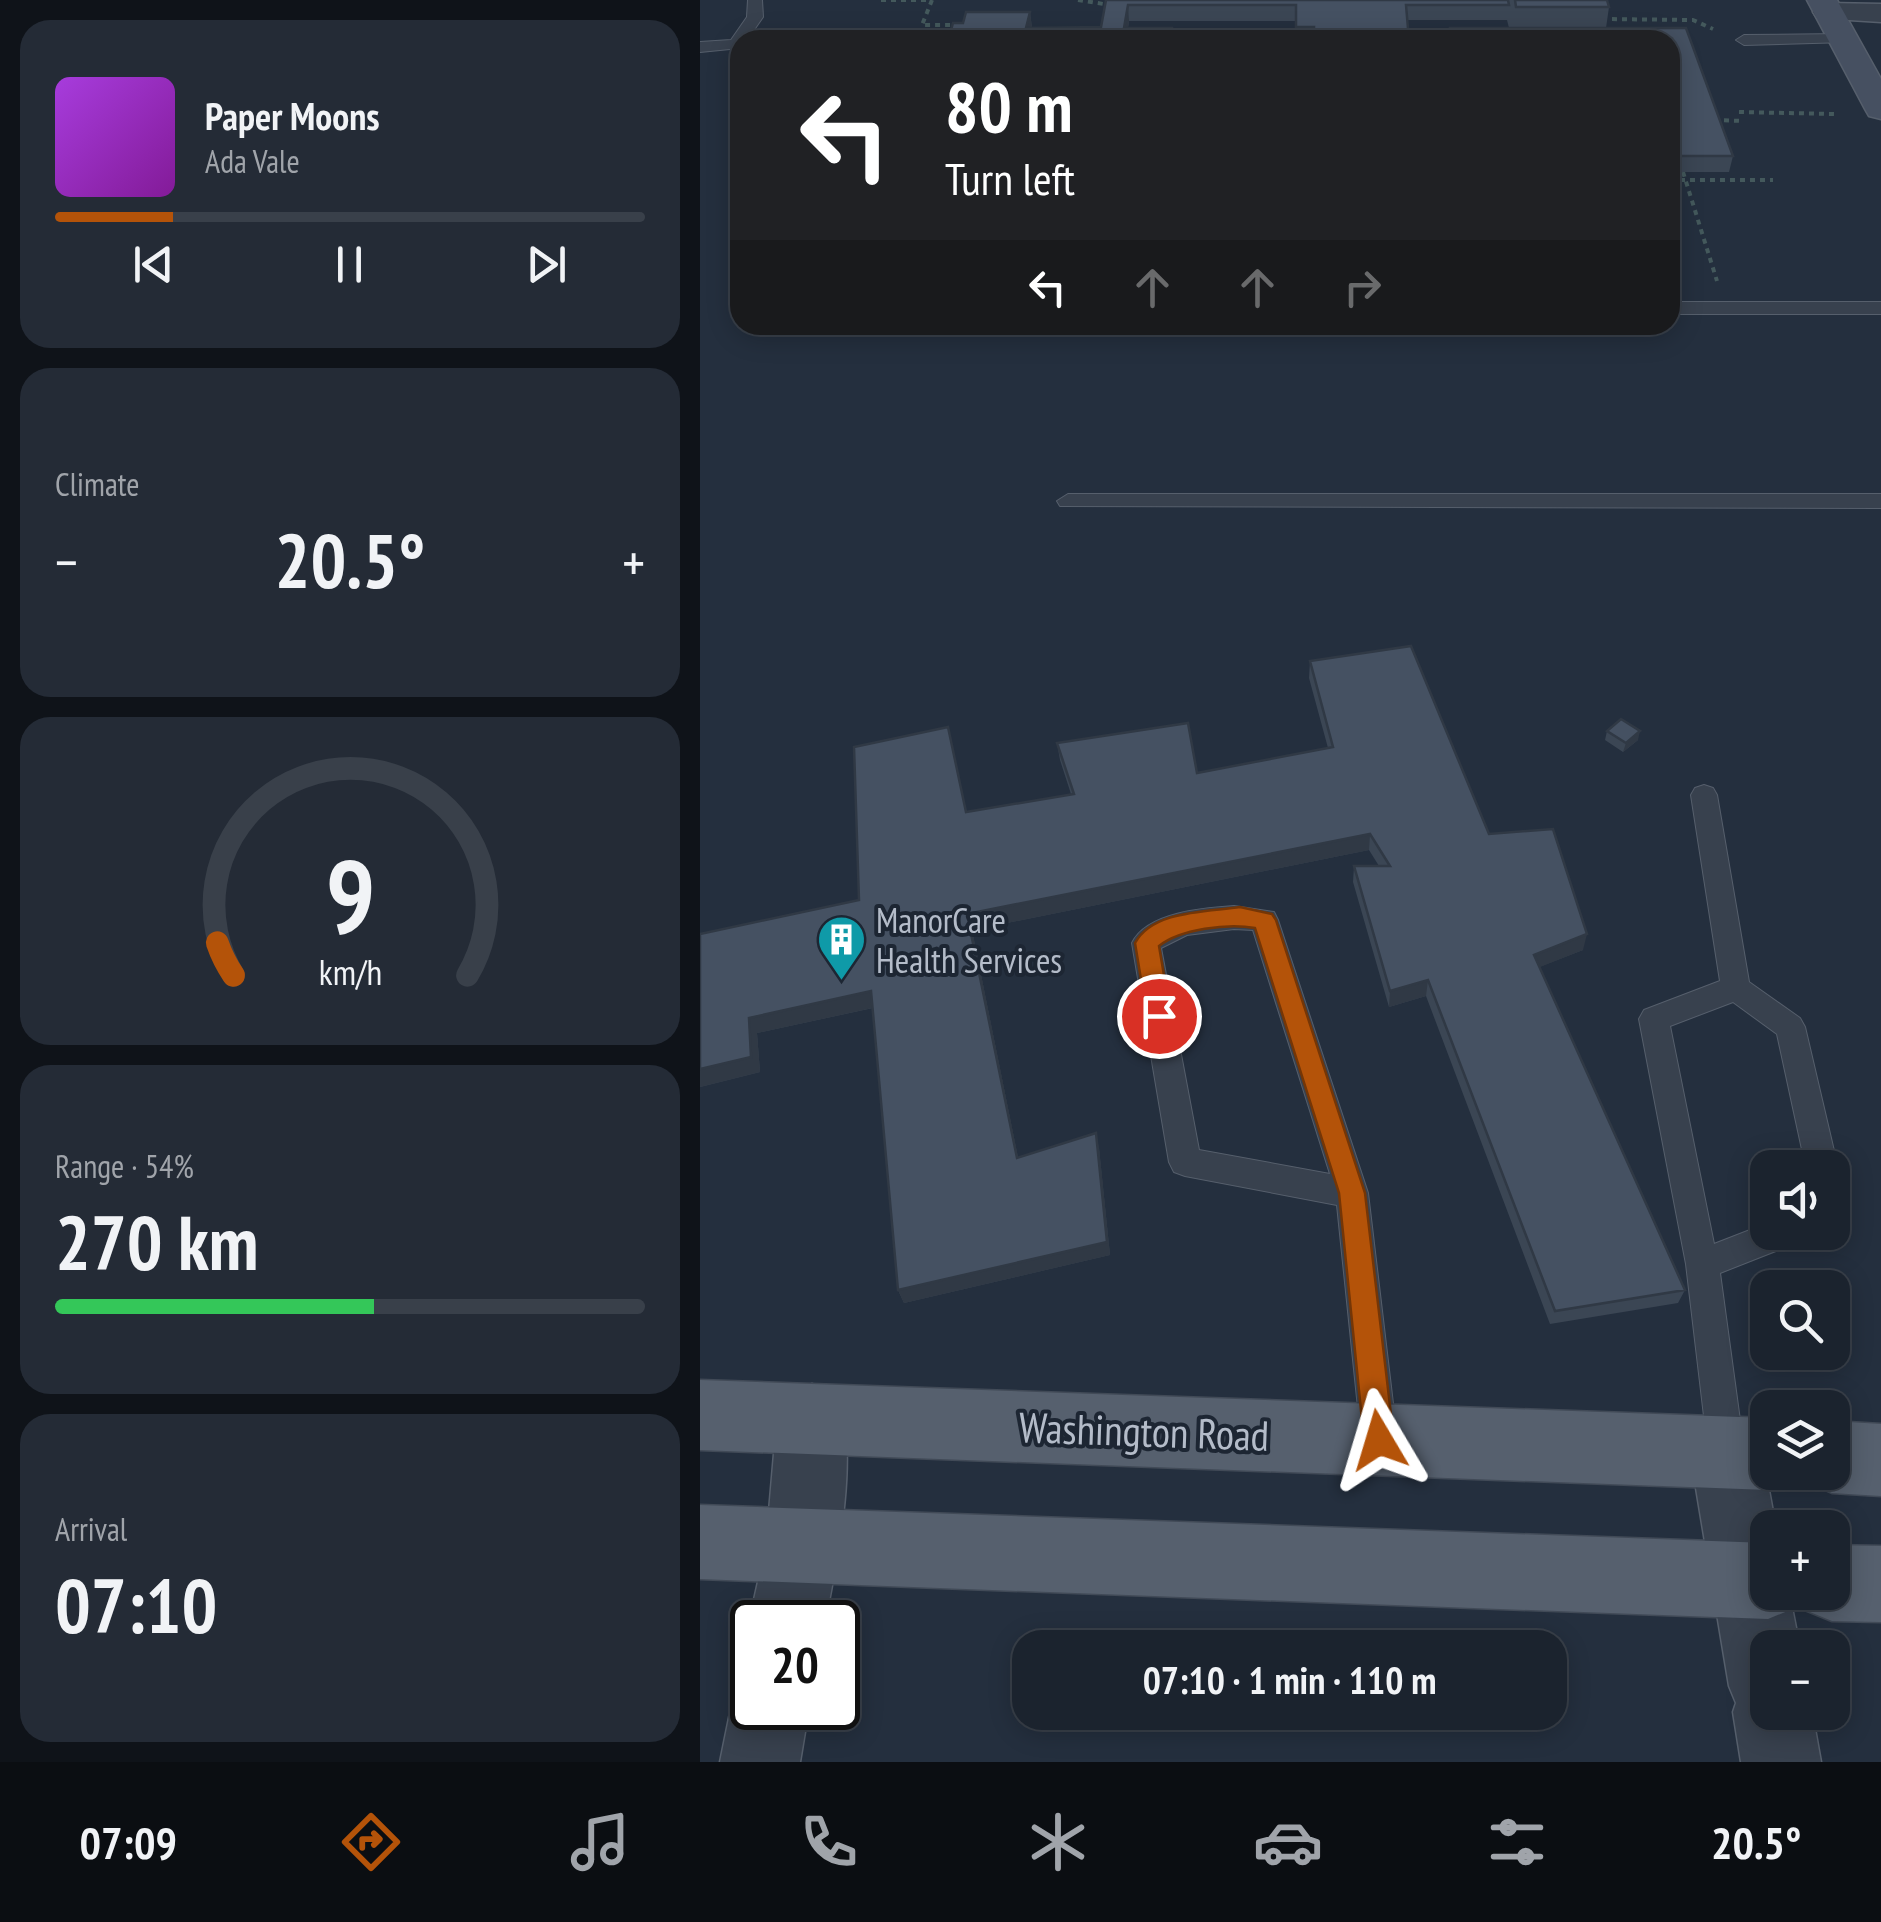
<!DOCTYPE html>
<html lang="en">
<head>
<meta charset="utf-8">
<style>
  :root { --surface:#1b232e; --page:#242b36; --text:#f1f3f6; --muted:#a0a4aa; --line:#39404a; --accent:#b45309 }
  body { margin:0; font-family:"PT Sans Narrow",sans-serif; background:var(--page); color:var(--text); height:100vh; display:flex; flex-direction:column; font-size:38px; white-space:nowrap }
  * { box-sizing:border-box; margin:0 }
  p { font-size:32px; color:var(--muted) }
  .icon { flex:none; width:55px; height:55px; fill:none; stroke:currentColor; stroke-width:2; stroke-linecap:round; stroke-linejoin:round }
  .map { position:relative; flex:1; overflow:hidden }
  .sheet { display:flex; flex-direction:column; gap:20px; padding:20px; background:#0f1319; width:700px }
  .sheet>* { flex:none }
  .top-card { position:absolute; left:30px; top:30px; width:950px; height:305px; border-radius:30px; box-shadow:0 5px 25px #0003,0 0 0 2px var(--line); background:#202124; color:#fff; overflow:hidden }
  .fabs { position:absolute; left:1050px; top:1150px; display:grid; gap:20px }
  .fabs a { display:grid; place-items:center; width:100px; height:100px; border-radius:20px; background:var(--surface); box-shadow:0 5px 25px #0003,0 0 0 2px var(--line); font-size:50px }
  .speed { position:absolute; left:30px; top:1600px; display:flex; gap:20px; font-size:50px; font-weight:700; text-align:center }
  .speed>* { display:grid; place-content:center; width:130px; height:130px; border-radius:50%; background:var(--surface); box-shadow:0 5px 25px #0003,0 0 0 2px var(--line); line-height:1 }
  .speed .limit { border:5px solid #111; border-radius:15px; background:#fff; color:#111 }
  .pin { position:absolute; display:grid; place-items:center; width:85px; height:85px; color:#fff; margin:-42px; border:5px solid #fff; border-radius:50%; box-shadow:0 2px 10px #0007 }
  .me { position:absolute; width:110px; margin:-55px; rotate:353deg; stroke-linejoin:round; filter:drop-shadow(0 0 8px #0008) }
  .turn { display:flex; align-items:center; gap:35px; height:210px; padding:0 50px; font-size:45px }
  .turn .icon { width:130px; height:130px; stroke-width:2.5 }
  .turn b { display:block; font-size:70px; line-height:85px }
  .lanes { display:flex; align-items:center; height:95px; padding:0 50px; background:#0003; justify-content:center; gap:50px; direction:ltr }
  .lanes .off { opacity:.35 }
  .big { font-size:75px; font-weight:700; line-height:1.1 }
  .sheet .widget { flex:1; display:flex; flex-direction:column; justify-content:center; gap:15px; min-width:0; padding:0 35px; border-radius:30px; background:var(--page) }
  .sheet .dial { align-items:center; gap:0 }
  .dial svg { height:260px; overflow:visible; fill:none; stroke:var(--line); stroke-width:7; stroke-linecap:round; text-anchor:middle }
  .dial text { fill:var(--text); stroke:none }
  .song { display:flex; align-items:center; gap:30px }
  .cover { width:120px; height:120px; border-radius:15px; background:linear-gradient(135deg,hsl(280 70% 55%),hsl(290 70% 35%)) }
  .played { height:10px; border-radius:5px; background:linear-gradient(90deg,var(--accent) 20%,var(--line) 20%) }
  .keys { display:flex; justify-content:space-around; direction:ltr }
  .heat { display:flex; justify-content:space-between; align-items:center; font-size:55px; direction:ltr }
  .charge { height:15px; border-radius:8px; background:linear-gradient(90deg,#34c759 54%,var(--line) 0) }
  .trip { position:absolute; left:312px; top:1630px; width:555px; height:100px; border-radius:30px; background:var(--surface); box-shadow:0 5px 25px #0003,0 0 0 2px var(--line); font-weight:700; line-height:100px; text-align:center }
  .tab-bar { display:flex; height:160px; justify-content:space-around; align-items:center; background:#0b0e12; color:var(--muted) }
  .tab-bar .icon { width:70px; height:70px }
  .tab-bar .current { color:var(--accent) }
  .tab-bar b { font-size:45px; color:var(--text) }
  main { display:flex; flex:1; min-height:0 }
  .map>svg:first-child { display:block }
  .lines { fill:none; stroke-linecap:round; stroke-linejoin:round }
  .lane-casing { stroke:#565f6c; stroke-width:2 }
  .street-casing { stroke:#565f6c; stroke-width:3 }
  .secondary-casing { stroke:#565f6c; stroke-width:3 }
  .primary-casing { stroke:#414a57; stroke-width:3 }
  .path-far1 { stroke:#44595c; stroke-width:4; stroke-dasharray:5 5; stroke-linecap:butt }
  .path { stroke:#44595c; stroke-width:5; stroke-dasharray:6 6; stroke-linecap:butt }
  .lane { fill:#38414e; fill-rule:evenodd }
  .street { fill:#38414e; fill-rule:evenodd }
  .secondary { fill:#465061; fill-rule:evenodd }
  .primary { fill:#56606e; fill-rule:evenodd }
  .wall { fill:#3b4654 }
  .shaded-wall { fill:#303945 }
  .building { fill:#455162; stroke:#303945; stroke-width:2.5 }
  .route { fill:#b45309; stroke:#753606; stroke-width:2.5 }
  .labels { text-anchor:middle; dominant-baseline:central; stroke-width:8; stroke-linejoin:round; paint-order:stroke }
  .poi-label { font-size:35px; fill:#b4bcc9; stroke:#1d2633; text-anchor:start }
  .near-street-label { font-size:42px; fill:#b4bcc9; stroke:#1d2633 }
</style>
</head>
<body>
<main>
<section class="sheet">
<div class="widget">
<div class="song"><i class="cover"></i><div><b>Paper Moons</b><p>Ada Vale</p></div></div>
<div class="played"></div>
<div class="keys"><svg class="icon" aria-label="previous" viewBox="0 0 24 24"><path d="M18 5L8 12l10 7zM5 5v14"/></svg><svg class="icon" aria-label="pause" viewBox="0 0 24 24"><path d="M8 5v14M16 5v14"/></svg><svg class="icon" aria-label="next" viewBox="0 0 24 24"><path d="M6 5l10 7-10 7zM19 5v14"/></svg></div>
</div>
<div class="widget"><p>Climate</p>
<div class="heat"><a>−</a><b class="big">20.5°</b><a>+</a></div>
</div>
<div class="widget dial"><svg viewBox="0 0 100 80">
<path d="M14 69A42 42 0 1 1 86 69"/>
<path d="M14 69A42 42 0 0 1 9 59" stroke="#b45309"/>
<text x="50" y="56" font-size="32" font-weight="700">9</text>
<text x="50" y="72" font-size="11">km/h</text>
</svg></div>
<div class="widget"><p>Range · 54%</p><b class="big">270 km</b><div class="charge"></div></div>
<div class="widget"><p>Arrival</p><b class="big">07:10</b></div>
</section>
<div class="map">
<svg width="1181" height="1762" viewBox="0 0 1181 1762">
  <rect width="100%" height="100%" fill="#242f3e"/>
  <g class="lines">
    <defs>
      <g id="lane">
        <polygon points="48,0 62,0 63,17 47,40 40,40 40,48 0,52 0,42 31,40 47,17"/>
        <polygon points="1143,34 1148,36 1148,42 1044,45 1036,40 1044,35"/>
        <rect x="970" y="302" width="211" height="12"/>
        <polygon points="368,494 1181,494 1181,508 360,506 357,501"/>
        <polygon points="1004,785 1013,788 1017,795 1049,982 1100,1018 1105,1027 1138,1168 1132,1178 1132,1168 1106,1168 1077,1034 1033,1002 970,1026 1014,1244 1068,1223 1068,1232 1100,1232 1096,1243 1020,1273 1044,1450 1039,1463 1026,1468 1013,1463 1008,1450 986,1264 939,1019 944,1010 1020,981 991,795 995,788"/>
        <path d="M534 906 574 912 578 920 668 1193 697 1437 692 1450 679 1455 666 1450 661 1437 637 1205 485 1176 474 1172 469 1162 432 943C447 912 504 908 534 906ZM534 929 553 930 630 1174 499 1150 461 948 487 935Z"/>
      </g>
      <g id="street">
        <polygon points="1128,3 1181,4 1181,22 1117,18 1113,12 1117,6"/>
        <path d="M112 1384 137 1394C160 1451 137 1561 125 1622H52V1631L49 1622 66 1546 77 1419 87 1394Z"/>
        <polygon points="1026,1416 1051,1427 1062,1452 1076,1528 1068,1528 1068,1592 1089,1592 1100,1648 1068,1648 1068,1712 1112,1712 1121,1762 1041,1762 1033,1712 1036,1703 1029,1686 990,1452 1001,1427"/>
        <polygon points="52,1676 52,1708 109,1708 100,1762 20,1762 31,1708 42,1680"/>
      </g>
      <polygon id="secondary" points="1107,0 1137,0 1181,79 1181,119 1169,116 1165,109"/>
      <g id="primary">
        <polygon points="0,1380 1068,1418 1068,1472 1096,1472 1093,1479 1068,1490 0,1450"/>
        <polygon points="1132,1421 1181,1424 1181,1496 1132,1493 1107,1482 1103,1472 1132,1472"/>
        <polygon points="0,1505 1068,1543 1068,1592 1132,1592 1132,1545 1181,1546 1181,1622 1132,1621 1105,1610 1100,1595 1095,1608 1068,1619 0,1579"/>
      </g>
    </defs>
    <use href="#lane" class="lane-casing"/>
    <use href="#street" class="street-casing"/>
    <use href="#secondary" class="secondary-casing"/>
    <use href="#primary" class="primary-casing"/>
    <g class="path-far1">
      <polyline points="181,0 232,0"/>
      <polyline points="232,0 222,25 259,25"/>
      <polyline points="378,0 410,5"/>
      <polyline points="902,19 993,20 1013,29"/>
      <polyline points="530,34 553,40"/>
      <polyline points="1039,112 1134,114"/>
      <polyline points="1014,120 1043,121"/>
      <polyline points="983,172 1017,281"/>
      <polyline points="970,180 1073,180"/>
    </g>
    <polyline class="path" points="373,327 383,325"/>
    <use href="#lane" class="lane"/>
    <use href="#street" class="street"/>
    <use href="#secondary" class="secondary"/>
    <use href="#primary" class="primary"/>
  </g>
  <g class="wall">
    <polygon points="406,0 907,0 909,7 906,28 986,28 1033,156 1029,172 970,172 970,40 749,40 750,28 809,28 807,20 707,20 709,40 596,40 596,21 429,21 428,28 472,28 473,40 249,40 253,23 263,23 266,12 330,12 332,28 401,27"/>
    <polygon points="610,661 789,834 883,950 839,967 985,1290 978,1303 850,1324 726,996 689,1007 653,882 654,866 679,866 669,850 272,930 318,1158 399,1148 410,1255 204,1303 198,1290 173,1008 57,1033 60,1072 0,1087 0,934 159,900 267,812 371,794 360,760 357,743 497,773 628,748 609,678"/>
    <polygon points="907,731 938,740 923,752 905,740"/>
  </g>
  <g class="shaded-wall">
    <polygon points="428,5 429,21 426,40 424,28"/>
    <polygon points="330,12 332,28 326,28"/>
    <polygon points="940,731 938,740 923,752 926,743"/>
    <polygon points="670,834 669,850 272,930 321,1172 317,1158 267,914"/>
    <polygon points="887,934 883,950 830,971 834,955"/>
    <polygon points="728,980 726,996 689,1007 690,991"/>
    <polygon points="171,991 177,1007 57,1033 60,1072 0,1087 0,1069 49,1018"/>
    <polygon points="396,1133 399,1148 410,1255 204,1303 198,1290"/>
  </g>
  <g class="building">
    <polygon points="406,0 808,0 809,5 706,5 709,40 614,40 614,27 596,27 596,5 428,5 424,28 472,28 471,40 258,40 259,37 249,37 253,23 263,23 266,12 330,12 326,28 401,27"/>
    <polygon points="815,0 907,0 909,7 816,7"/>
    <polygon points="750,28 986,28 1033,156 970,156 970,40 751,40"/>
    <polygon points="711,646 789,834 853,829 887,934 834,955 985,1290 855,1311 728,980 690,991 654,866 690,866 670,834 267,914 317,1158 396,1133 407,1242 198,1290 171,991 49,1018 51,1057 0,1069 0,934 159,900 154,747 248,727 266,812 374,794 357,743 488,723 497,773 633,747 610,661"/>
    <polygon points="921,719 940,731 926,743 907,731"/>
  </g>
  <path class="route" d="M540 907 572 914 576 920 665 1193 694 1440 689 1450 679 1455 669 1450 664 1440 639 1193 555 928C528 923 480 929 459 946L471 1016 468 1023 459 1026 451 1023 447 1016 435 943C453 910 507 912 540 907Z"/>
  <defs>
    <symbol id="building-pin" viewBox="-11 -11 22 30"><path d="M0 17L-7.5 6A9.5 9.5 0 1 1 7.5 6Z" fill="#0f9aa8" stroke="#1d2633"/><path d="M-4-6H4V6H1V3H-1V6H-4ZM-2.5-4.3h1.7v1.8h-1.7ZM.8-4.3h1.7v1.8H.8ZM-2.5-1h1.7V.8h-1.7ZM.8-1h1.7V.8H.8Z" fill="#fff"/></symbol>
  </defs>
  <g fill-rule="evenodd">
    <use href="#building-pin" x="114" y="912" width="55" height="75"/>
  </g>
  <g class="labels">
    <g class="poi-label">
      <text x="176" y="920">ManorCare<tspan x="176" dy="40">Health Services</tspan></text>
    </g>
    <g class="near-street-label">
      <text transform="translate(444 1431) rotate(2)">Washington Road</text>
    </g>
  </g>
</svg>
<div class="fabs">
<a><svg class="icon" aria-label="sound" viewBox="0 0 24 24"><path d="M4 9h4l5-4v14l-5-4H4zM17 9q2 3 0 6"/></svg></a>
<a><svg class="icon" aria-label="search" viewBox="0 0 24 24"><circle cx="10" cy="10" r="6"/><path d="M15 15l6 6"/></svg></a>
<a><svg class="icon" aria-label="layers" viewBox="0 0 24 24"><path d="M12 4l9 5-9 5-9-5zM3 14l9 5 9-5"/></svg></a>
<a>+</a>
<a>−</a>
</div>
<div class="speed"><div class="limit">20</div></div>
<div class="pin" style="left:459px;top:1016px;background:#d93025"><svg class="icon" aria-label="arrive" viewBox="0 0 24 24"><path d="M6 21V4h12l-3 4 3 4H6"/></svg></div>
<svg class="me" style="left:679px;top:1440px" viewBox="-20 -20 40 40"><path d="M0-17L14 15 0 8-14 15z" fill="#b45309" stroke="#fff" stroke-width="4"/></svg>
<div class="trip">07:10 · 1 min · 110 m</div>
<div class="top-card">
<div class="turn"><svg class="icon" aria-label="left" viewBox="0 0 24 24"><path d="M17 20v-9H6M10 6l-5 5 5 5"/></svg><div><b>80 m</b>Turn left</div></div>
<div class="lanes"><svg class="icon" aria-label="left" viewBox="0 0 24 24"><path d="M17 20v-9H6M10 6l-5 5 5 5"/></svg><svg class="icon off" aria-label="ahead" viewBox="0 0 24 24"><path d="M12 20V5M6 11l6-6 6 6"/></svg><svg class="icon off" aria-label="ahead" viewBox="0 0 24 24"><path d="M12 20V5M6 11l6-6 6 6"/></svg><svg class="icon off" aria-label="right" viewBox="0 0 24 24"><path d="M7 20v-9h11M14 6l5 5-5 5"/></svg></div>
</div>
</div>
</main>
<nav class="tab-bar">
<b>07:09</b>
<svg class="icon current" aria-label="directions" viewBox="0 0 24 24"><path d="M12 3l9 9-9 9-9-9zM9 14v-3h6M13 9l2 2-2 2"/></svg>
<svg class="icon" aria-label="music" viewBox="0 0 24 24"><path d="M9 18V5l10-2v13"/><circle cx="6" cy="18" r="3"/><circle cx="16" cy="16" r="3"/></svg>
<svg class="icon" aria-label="phone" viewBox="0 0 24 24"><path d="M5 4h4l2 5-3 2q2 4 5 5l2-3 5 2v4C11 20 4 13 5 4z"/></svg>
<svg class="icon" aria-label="climate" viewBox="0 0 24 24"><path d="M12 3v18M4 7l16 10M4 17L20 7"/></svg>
<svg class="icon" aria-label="car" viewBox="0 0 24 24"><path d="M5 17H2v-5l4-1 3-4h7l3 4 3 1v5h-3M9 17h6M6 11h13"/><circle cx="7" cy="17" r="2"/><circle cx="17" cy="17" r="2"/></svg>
<svg class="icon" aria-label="filters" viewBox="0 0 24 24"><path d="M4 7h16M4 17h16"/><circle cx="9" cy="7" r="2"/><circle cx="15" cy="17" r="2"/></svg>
<b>20.5°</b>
</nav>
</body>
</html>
